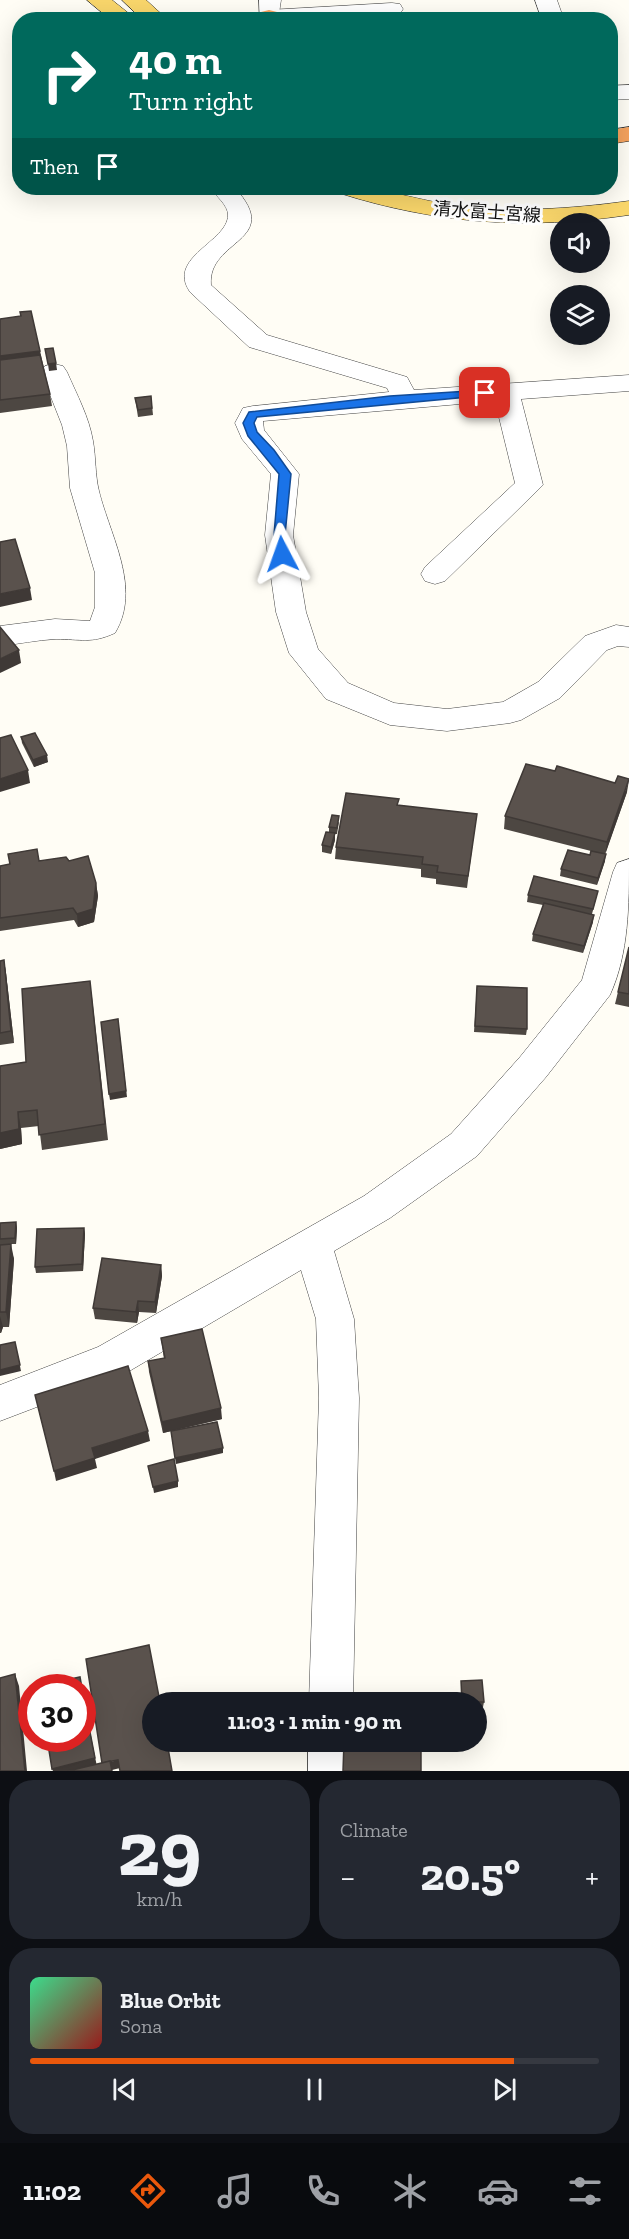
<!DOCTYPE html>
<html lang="en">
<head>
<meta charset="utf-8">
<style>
  :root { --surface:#171b24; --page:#242831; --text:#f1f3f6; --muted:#9ea1a6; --line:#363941; --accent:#ea580c }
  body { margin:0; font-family:"Zilla Slab","Noto Sans JP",serif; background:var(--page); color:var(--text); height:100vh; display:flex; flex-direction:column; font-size:22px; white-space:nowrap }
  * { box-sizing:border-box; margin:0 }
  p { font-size:20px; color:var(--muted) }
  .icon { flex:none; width:33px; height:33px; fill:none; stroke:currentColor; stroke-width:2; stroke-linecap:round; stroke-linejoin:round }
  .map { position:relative; height:1771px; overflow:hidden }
  .sheet { display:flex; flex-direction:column; gap:9px; padding:9px; background:#0d0f14; flex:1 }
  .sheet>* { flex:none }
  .hud { position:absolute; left:12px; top:12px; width:606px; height:183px; border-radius:24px; box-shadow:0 6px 24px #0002; background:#00695c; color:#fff; overflow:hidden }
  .fabs { position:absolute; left:550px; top:213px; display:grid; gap:12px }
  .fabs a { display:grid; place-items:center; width:60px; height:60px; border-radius:50%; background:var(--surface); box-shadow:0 6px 24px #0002; font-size:30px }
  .speed { position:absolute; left:18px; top:1674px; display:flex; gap:12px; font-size:30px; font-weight:700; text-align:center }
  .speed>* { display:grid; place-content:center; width:78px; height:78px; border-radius:50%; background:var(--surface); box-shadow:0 6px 24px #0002; line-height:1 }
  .speed .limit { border:9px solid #d22; background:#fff; color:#111 }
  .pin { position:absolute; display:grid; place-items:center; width:51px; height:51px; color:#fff; margin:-26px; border-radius:12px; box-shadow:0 3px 9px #0006 }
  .me { position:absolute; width:66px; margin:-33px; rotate:356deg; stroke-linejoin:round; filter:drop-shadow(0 0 4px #0008) }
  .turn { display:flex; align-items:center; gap:21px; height:126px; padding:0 18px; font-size:27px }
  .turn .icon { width:78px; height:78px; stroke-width:2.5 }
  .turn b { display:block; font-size:42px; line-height:51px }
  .then { display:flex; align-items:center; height:57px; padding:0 18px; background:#0003; gap:12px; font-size:22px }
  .big { font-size:45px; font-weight:700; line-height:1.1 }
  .sheet .card { flex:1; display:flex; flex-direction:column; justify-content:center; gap:9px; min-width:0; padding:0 21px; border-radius:24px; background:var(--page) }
  .sheet .dial { align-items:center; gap:0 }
  .dial b { font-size:78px; line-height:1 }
  .song { display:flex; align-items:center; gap:18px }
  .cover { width:72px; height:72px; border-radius:9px; background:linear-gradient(135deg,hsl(150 70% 55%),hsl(0 70% 35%)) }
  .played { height:6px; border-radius:3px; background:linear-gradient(90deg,var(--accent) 85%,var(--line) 85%) }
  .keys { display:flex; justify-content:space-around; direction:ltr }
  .heat { display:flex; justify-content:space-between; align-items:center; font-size:33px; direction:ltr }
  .sheet .tiles { flex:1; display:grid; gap:9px; grid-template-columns:1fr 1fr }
  .card:last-child { grid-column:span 2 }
  .trip { position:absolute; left:142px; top:1692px; width:345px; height:60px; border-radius:30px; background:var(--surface); box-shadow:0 6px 24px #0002; font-weight:700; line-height:60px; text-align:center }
  .tabs { display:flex; height:96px; justify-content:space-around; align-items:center; background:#090b0e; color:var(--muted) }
  .tabs .icon { width:42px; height:42px }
  .tabs .current { color:var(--accent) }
  .tabs b { font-size:27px; color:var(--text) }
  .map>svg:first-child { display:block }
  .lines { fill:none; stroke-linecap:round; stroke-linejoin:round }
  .minor-casing { stroke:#444; stroke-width:1 }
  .tertiary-casing { stroke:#444; stroke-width:1 }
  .primary-casing { stroke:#222; stroke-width:1 }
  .motorway-casing { stroke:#222; stroke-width:1 }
  .minor { fill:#fff; fill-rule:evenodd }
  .tertiary { fill:#fff; fill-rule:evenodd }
  .primary { fill:#f9d66b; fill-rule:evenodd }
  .motorway { fill:#f5a25d; fill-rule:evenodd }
  .wall { fill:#4d4742 }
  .shaded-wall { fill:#3f3936 }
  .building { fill:#5a524d; stroke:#3f3936; stroke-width:1.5 }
  .route { fill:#1a73e8; stroke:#114b97; stroke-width:1.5 }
  .labels { text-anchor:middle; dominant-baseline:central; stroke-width:6; stroke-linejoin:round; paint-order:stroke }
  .far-street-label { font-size:18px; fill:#111; stroke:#fff }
</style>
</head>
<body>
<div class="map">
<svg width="629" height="1771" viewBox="0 0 629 1771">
  <rect width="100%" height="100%" fill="#fffdf5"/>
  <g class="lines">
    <defs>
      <g id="minor">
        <polygon points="535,0 557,0 564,20 542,20"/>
        <polygon points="392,3 400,4 403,9 400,14 330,20 260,20 258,17 261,12 269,10"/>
        <polygon points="629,85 629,99 610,100 610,86"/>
        <path d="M210 188H235C284 242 207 239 211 285L267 335 407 377 414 390 629 375V391L521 399 543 485 445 581 435 584 425 581 421 574 425 567 515 483 495 401 263 421 264 430 299 474 293 535 306 612 318 649 348 683 394 703 447 709 503 702 538 682 585 636 616 625 629 627V647L618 646 607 650 560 698 521 720 510 723 447 731 390 725 326 699 289 653 276 612 265 535 271 474 242 439 235 423 243 408 253 406 389 392 387 388 249 347 190 292C166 257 228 242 228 215 228 205 216 196 210 188Z"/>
        <path d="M54 364 63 366 67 372C77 395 89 417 93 441 96 458 95 475 99 491 110 536 142 588 115 633 91 644 81 639 56 639 37 640 18 644 0 646V626L55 619 90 621 95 607V573L70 488 67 446 62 425 41 372 45 366Z"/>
        <path d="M629 859C629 905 629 953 610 995L546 1077 477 1156 390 1218 334 1251 354 1319 359 1398 353 1702H309L319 1398 316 1319 301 1270 126 1373 0 1421V1385L98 1347 364 1196 451 1134 520 1057 582 980 613 872 617 863Z"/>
        <rect x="308" y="1742" width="44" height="29"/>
      </g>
      <polygon id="tertiary" points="259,0 281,0 278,20 260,20"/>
      <g id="primary">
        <polygon points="87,0 112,0 137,20 111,20"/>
        <polygon points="122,0 146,0 168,20 143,20"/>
        <path d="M335 188C374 184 414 200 453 205 512 213 570 209 629 201V215C527 230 437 224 339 193Z"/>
      </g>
      <g id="motorway">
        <polygon points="269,10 277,12 281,20 259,20 261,12"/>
        <polygon points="629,127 629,141 610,144 610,130"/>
      </g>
    </defs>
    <use href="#minor" class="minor-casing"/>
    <use href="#tertiary" class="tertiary-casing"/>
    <use href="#primary" class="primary-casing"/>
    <use href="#motorway" class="motorway-casing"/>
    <use href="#minor" class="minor"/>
    <use href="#tertiary" class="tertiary"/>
    <use href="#primary" class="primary"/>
    <use href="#motorway" class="motorway"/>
  </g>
  <g class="wall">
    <polygon points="0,319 40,351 50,394 52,406 0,413"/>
    <polygon points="151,396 153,415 138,417 135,398"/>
    <polygon points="21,737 48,762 34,767 22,743"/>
    <polygon points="627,792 605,854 605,861 597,885 560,876 561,869 590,855 591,851 504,829 505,816"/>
    <polygon points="398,805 475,826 467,888 436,884 436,879 421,877 421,869 335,859 336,847"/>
    <polygon points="339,822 337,834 335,834 335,840 331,854 322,852 322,845 329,833 329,827"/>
    <polygon points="39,861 69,861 96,883 98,896 94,922 78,927 74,920 0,931 0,866"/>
    <polygon points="598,891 592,914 593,922 583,953 532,941 533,934 543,905 527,902 528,895"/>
    <polygon points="629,947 629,1007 615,1004"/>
    <polygon points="4,960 6,973 14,1043 0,1045 0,961"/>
    <polygon points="477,986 527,1029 526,1035 474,1032"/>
    <polygon points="92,997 108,1140 42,1150 39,1126 21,1128 22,1144 0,1149 26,1062"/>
    <polygon points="16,1222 17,1228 16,1244 9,1244 14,1259 9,1327 3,1327 1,1333 0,1333 0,1223"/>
    <polygon points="84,1228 85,1234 83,1271 36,1273 35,1267"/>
    <polygon points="161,1265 162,1276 156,1313 139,1312 137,1323 95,1319 93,1308"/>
    <polygon points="161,1338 222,1419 163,1433 149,1372 148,1361 164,1359"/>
    <polygon points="461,1681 484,1702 483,1707 477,1707 477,1702 461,1702"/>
  </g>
  <g class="shaded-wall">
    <polygon points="40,351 41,363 0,368 0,356"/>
    <polygon points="56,363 57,370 49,371 48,364"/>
    <polygon points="30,588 32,600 0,607 0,594"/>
    <polygon points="19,650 21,663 0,673 0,659"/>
    <polygon points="47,755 48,762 34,767 33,760"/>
    <polygon points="28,770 30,783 0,792 0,779"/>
    <polygon points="629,780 627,792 605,855 607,842"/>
    <polygon points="335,833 335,840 331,854 331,847"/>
    <polygon points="606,854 605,861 597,885 598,878"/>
    <polygon points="96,883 98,896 94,922 78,927 77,914"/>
    <polygon points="594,915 593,922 583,953 584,946"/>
    <polygon points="4,960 6,973 14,1043 11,1031"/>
    <polygon points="118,1019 127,1097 110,1100 109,1094"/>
    <polygon points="18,1112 21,1128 22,1144 0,1149 0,1133"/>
    <polygon points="16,1222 17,1228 16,1244 15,1238"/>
    <polygon points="84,1228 85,1234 83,1271 82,1264"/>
    <polygon points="11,1244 14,1259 9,1327 6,1312"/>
    <polygon points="161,1265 162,1276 156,1313 155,1302"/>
    <polygon points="138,1301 139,1312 137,1323 136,1312"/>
    <polygon points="0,1316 3,1327 1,1333 0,1327"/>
    <polygon points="15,1342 21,1371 0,1376 0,1370"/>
    <polygon points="221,1408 222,1419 163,1433 162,1422"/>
    <polygon points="148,1431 150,1441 95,1459 97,1468 56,1481 54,1471 92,1448"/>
    <polygon points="223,1448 223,1453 176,1464 175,1458"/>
    <polygon points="178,1481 178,1487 154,1493 153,1487"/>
    <polygon points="15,1674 19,1686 27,1771 25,1771"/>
    <polygon points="82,1689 97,1767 80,1771 53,1771 52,1769"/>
    <polygon points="118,1760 120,1768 112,1770 102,1764"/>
  </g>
  <g class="building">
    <polygon points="31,311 40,351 0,356 0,319 21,316 20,312"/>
    <polygon points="53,348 56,363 48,364 45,349"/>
    <polygon points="40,355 50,394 0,400 0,360"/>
    <polygon points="151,396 152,408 138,410 135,398"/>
    <polygon points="15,539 30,588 0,594 0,542"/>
    <polygon points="0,627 19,650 0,659"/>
    <polygon points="35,733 47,755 33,760 21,737"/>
    <polygon points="11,735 28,770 0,779 0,738"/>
    <polygon points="526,764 555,771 557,766 615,783 618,776 629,779 607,842 505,816"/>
    <polygon points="346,793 399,799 397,805 477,814 468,876 437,872 438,866 422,864 423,857 336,847"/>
    <polygon points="332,815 339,816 337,828 329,827"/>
    <polygon points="326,832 335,833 331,847 322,845"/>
    <polygon points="37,849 39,861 66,857 69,861 88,856 96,883 93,909 77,914 73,908 0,918 0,866 10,864 8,854"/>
    <polygon points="568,850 590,855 591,851 606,854 598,878 561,869"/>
    <polygon points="534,876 598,891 593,909 528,895"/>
    <polygon points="544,903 594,915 584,946 533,934"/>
    <polygon points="629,947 629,994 618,992"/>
    <polygon points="4,960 11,1031 0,1033 0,961"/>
    <polygon points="90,981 105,1124 39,1135 37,1110 18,1112 19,1129 0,1133 0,1066 26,1062 22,989"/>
    <polygon points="477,986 527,988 527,1029 475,1026"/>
    <polygon points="118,1019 126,1091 109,1094 101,1022"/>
    <polygon points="16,1222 15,1238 0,1239 0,1223"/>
    <polygon points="84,1228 82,1264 35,1267 37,1229"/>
    <polygon points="11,1244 6,1312 0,1312 0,1245"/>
    <polygon points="102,1258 161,1265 155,1302 138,1301 136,1312 93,1308"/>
    <polygon points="202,1329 221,1408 162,1422 148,1361 165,1358 161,1338"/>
    <polygon points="15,1342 20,1365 0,1370 0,1345"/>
    <polygon points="128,1366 148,1431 92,1448 95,1458 54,1471 35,1395"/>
    <polygon points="217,1422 223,1448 175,1458 171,1431"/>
    <polygon points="174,1459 178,1481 153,1487 148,1466"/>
    <polygon points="149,1645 160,1702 153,1702 153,1742 167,1742 172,1771 120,1771 118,1760 102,1763 86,1659"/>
    <polygon points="15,1674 25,1771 0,1771 0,1678"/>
    <polygon points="80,1677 82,1688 38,1688 38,1686"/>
    <polygon points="482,1680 484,1702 462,1702 461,1681"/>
    <polygon points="82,1691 95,1758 52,1769 47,1738 82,1738"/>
    <polygon points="344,1742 421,1742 421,1771 343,1771"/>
    <polygon points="110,1761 112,1771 68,1771"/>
  </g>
  <polygon class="route" points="485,390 489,391 489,395 257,417 254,423 257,432 274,450 291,474 285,535 288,554 286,557 278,557 274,535 279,474 248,436 243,423 249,412 390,396"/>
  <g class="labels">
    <g class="far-street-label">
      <text transform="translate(487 212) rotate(4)">清水富士宮線</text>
    </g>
  </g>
</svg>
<div class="fabs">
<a><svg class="icon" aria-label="sound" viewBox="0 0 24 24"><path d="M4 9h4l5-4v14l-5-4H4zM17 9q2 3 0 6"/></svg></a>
<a><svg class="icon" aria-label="layers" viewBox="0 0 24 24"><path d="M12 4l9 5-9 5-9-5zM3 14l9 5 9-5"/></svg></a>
</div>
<div class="speed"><div class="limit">30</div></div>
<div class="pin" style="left:485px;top:393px;background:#d93025"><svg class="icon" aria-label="arrive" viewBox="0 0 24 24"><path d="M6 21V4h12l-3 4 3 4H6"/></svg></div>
<svg class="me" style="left:282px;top:554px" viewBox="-20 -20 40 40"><path d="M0-17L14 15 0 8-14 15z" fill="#1a73e8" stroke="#fff" stroke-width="4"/></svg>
<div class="trip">11:03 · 1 min · 90 m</div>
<div class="hud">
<div class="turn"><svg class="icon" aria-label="right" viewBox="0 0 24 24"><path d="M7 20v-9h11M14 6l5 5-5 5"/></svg><div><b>40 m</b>Turn right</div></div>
<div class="then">Then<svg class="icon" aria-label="arrive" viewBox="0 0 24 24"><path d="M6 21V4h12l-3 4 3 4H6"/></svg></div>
</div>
</div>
<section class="sheet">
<div class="tiles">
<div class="card dial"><b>29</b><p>km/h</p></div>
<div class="card"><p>Climate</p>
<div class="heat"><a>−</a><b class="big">20.5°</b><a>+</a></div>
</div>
<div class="card">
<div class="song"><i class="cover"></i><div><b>Blue Orbit</b><p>Sona</p></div></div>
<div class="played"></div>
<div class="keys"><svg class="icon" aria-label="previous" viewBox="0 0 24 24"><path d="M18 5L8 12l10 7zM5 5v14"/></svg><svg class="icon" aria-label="pause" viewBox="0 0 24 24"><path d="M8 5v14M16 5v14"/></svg><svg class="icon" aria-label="next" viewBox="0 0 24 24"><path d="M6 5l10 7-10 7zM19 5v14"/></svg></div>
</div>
</div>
</section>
<nav class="tabs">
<b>11:02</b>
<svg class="icon current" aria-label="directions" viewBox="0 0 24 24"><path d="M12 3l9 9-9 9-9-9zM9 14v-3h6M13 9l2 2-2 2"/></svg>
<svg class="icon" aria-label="music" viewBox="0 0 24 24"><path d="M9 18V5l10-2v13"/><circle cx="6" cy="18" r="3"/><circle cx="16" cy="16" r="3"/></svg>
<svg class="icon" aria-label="phone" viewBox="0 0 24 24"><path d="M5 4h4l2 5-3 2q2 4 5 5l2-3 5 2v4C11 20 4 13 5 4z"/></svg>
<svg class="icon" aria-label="climate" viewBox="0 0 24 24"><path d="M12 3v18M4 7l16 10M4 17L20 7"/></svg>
<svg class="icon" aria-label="car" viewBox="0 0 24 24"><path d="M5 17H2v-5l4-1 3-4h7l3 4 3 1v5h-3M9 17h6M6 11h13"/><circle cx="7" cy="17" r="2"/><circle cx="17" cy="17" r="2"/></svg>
<svg class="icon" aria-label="filters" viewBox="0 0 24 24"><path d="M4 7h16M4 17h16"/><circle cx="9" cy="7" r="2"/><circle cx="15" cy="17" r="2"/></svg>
</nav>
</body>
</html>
